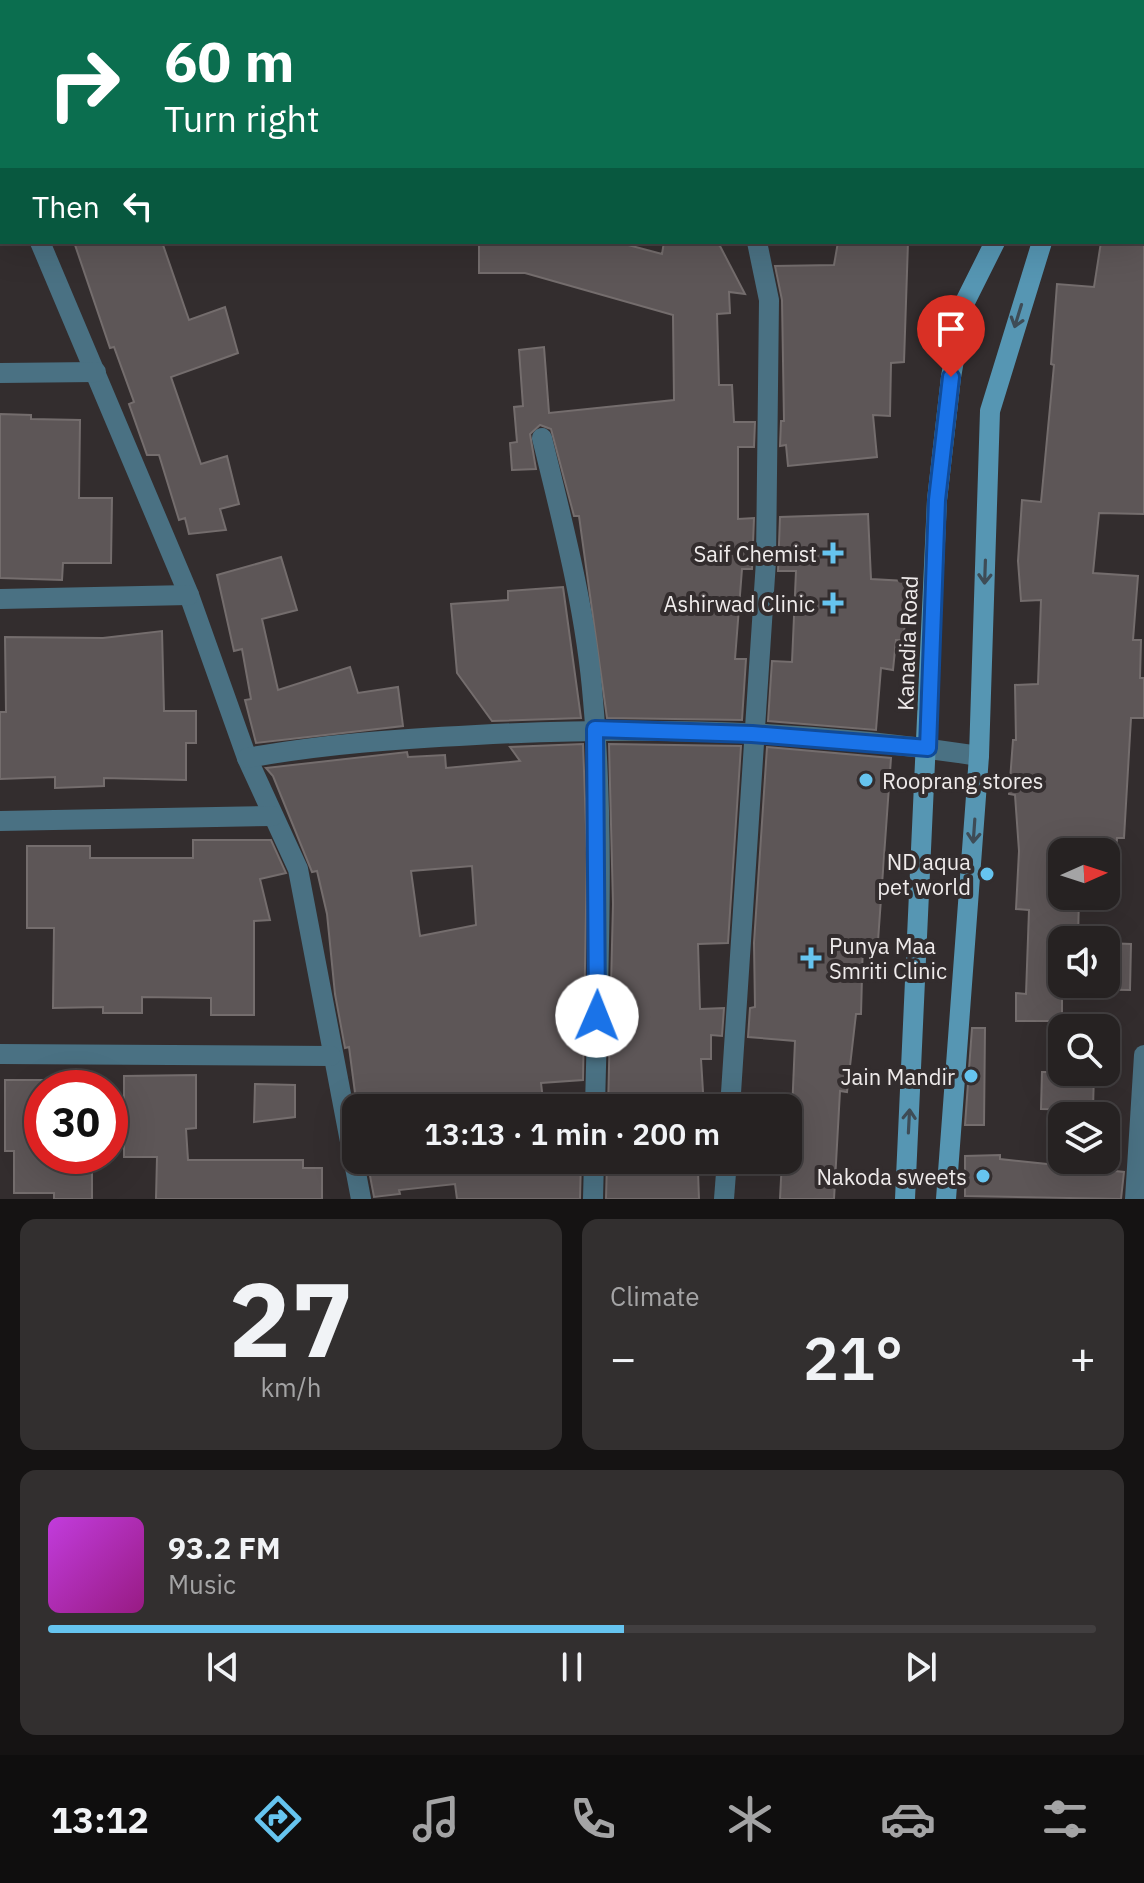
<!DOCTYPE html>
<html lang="en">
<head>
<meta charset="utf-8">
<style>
  :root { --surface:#262222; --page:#322f2f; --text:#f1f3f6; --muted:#a4a4a5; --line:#423f40; --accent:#66c4ef }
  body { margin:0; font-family:"IBM Plex Sans",sans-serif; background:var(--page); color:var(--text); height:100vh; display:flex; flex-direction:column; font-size:30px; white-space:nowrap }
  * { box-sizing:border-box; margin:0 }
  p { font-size:26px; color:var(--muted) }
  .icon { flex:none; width:44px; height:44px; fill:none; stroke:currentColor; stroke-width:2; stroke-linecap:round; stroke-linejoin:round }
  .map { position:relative; height:1199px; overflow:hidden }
  .drawer { display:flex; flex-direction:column; gap:20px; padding:20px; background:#151313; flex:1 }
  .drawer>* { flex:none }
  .top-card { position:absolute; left:0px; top:0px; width:1144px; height:244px; box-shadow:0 8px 32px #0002,0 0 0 2px var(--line); background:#0b6e4f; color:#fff; overflow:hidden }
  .needle { width:52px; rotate:87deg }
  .tools { position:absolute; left:1048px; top:838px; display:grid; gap:16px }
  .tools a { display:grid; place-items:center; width:72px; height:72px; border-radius:16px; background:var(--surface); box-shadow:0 8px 32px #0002,0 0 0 2px var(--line); font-size:40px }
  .speed { position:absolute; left:24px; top:1070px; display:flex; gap:16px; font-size:40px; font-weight:700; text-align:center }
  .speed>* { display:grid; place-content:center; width:104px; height:104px; border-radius:50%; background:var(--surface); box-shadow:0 8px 32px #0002,0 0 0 2px var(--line); line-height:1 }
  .speed .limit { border:12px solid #d22; background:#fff; color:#111 }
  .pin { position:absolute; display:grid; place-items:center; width:68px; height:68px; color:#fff; margin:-82px -34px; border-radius:50% 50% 50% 0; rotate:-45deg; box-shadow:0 0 8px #0007 }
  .pin .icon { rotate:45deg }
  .me { position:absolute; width:88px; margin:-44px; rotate:1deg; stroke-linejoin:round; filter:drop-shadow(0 0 6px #0008) }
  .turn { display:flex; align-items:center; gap:28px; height:168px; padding:0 32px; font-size:36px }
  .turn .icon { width:104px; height:104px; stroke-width:2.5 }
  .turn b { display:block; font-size:56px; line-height:68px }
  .then { display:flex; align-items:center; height:76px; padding:0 32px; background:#0003; gap:16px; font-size:30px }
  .big { font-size:60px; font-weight:600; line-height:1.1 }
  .drawer .tile { flex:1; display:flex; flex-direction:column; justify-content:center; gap:12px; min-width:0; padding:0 28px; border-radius:16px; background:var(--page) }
  .drawer .dial { align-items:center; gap:0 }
  .dial b { font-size:104px; line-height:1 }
  .song { display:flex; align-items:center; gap:24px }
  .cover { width:96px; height:96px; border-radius:12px; background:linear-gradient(135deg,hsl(290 70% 55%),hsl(310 70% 35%)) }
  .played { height:8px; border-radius:4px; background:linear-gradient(90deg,var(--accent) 55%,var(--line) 55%) }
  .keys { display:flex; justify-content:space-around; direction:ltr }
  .heat { display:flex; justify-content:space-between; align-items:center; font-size:44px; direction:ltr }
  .drawer .tiles { flex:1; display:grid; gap:20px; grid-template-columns:1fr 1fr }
  .tile:last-child { grid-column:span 2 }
  .trip { position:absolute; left:342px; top:1094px; width:460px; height:80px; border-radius:16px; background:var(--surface); box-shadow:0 8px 32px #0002,0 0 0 2px var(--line); font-weight:600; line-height:80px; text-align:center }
  .tabs { display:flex; height:128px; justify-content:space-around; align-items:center; background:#0f0e0e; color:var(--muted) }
  .tabs .icon { width:56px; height:56px }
  .tabs .current { color:var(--accent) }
  .tabs b { font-size:36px; color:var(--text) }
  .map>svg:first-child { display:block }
  .building { fill:#5d5657; stroke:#746d6d; stroke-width:2; fill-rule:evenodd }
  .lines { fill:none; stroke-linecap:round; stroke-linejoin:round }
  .street { stroke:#4a7183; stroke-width:20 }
  .secondary { stroke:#5696b3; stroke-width:20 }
  .oneway { stroke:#3e4c56 }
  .route-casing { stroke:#114b97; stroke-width:20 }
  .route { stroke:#1a73e8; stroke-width:14 }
  .poi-dot { fill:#66c4ef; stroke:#332d2e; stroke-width:3 }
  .labels { text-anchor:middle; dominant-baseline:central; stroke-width:8; stroke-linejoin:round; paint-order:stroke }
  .poi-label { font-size:22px; fill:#efebeb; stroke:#332d2e; text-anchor:end }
  .street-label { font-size:22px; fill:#efebeb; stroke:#332d2e }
</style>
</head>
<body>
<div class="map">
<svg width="1144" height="1199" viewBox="0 0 1144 1199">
  <rect width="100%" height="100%" fill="#332d2e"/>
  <g class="building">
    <polygon points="74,242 162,242 189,320 225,307 238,353 171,377 201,464 227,456 239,504 220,509 226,530 189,534 185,518 179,520 159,455 147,455 129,404 134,402 114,347 110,348"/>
    <polygon points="479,242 617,242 662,254 664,242 713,242 720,246 745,294 729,292 730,313 717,314 719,385 732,385 734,422 755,422 754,447 738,447 738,519 754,518 752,569 742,569 735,659 746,659 742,720 607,718 579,516 574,516 551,429 540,425 530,434 536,469 512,470 510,443 517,442 514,407 523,406 519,350 544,347 549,413 674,400 673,315 525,273 479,273"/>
    <polygon points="838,242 908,242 904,362 891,363 890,416 873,415 877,457 788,466 786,445 780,446 781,421 784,421 782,300 775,266 834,265"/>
    <polygon points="1101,242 1144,242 1144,514 1099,513 1093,573 1138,576 1133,640 1141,640 1140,678 1144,678 1144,718 1131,718 1124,838 1117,838 1114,881 1106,880 1106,852 1062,852 1062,896 1079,896 1078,940 1062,940 1062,984 1106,984 1106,943 1131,944 1130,990 1062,989 1062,1021 1016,1021 1016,993 1026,994 1029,910 1016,909 1019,851 1015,795 1009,794 1013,740 1016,740 1015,685 1038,684 1041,600 1021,601 1018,561 1022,500 1041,502 1054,365 1051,364 1057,284 1094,287"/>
    <polygon points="0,414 31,415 31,419 80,420 79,498 112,498 111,563 63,563 62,580 0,578"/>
    <polygon points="868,514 871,579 906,581 904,640 896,640 893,670 881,668 876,730 768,721 772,661 792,662 796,571 778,571 780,517"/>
    <polygon points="281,557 297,610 262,619 278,690 350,667 358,693 398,687 403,726 256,743 245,700 251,699 242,649 234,651 217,575"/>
    <polygon points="563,587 581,718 492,721 457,673 451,604 508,600 508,591"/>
    <polygon points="162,631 164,711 196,711 196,743 186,743 186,780 104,778 104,786 55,788 55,777 0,779 0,712 6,712 5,637 103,638"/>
    <path d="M583 744 587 853 583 1080 541 1083 544 1108H439V1102L357 1108 349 1047 345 1048 335 994 327 914 317 871 312 872 273 776 266 768 407 752 408 757 445 755 446 768 520 761 510 747ZM472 866 476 925 420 936 411 871Z"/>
    <polygon points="609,744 741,746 728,943 698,944 700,1009 724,1008 722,1036 711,1035 711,1059 701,1059 704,1108 608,1108 613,904"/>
    <polygon points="767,747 891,758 878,941 863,940 861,1014 856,1014 847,1092 840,1091 834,1199 780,1199 782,1160 788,1160 791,1135 795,1041 748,1037 750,1008 755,1007 754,943"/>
    <polygon points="193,840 271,840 286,873 260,879 270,920 254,921 254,1015 211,1015 211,998 142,997 142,1013 103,1013 103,1007 53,1008 54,928 27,928 27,846 90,846 90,858 193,858"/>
    <polygon points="972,1028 985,1028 984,1125 965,1125"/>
    <polygon points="1042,1072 1094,1072 1093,1110 1041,1109"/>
    <polygon points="196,1075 196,1128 186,1129 188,1160 303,1160 303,1168 322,1168 322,1199 156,1199 157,1157 124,1157 124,1076"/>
    <polygon points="5,1080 42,1080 42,1156 92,1156 92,1199 54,1199 54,1193 14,1193 14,1151 5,1151"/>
    <polygon points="255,1084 295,1085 295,1117 254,1122"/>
    <polygon points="1000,1155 1000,1159 1124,1172 1121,1199 965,1196 965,1156"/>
    <polygon points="367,1160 581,1160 580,1199 457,1199 455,1184 399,1190 400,1194 374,1197"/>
    <polygon points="607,1160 679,1160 680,1171 698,1171 699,1199 606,1199"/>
  </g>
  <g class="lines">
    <g class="street">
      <polyline points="0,151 2,155"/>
      <polyline points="40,242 189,595 247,758 298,869 361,1199"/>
      <polyline points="0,373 96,372"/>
      <path d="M542 438C563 524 586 611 593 700 605 835 598 973 595 1108"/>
      <polyline points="0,599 189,595"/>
      <path d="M247 758C324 744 398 739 476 735 643 726 814 730 979 756"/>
      <polyline points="0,821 273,816"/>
      <polyline points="0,1054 331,1056"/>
      <polyline points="730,1108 766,561 769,300 757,242"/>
      <polyline points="593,1199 594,1160"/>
      <polyline points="724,1199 727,1160"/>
      <polyline points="1135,1199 1144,1055"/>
    </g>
    <g class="secondary">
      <polyline points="0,14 2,11"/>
      <polyline points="1142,93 1144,89"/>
      <polyline points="905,1199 937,500 951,377 964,304 995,242"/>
      <polyline points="946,1199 979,756 990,411 1042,242"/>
    </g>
  </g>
  <defs><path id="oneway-shaft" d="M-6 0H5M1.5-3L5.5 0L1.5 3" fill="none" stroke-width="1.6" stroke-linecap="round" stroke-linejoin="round" transform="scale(2)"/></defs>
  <g class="oneway">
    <use href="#oneway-shaft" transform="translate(1018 316) rotate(107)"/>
    <use href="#oneway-shaft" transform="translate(985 572) rotate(92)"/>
    <use href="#oneway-shaft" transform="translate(974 831) rotate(94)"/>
    <use href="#oneway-shaft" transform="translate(909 1121) rotate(-87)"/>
  </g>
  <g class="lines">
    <defs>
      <polyline id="route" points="597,1016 595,729 752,734 928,748 937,500 951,377"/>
    </defs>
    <use href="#route" class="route-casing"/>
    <use href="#route" class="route"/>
  </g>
  <g class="poi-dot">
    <path d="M829 541h8v8h8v8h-8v8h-8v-8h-8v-8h8z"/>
    <path d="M829 591h8v8h8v8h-8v8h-8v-8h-8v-8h8z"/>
    <circle cx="866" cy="780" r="8"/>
    <circle cx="987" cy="874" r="8"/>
    <path d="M807 946h8v8h8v8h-8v8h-8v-8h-8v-8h8z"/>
    <circle cx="971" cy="1076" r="8"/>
    <circle cx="983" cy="1176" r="8"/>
  </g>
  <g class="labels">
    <g class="poi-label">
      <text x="817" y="553">Saif Chemist</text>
      <text x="815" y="603">Ashirwad Clinic</text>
      <text x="882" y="780" text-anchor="start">Rooprang stores</text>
      <text x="971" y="861">ND aqua<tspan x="971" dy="25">pet world</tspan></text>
      <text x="829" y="945" text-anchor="start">Punya Maa<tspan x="829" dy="25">Smriti Clinic</tspan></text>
      <text x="955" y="1076">Jain Mandir</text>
      <text x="967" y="1176">Nakoda sweets</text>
    </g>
    <g class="street-label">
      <text transform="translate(907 643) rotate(-88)">Kanadia Road</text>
    </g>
  </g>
</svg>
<div class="tools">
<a><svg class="needle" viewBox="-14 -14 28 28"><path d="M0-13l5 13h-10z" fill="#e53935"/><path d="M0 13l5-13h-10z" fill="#a4a4a5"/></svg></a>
<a><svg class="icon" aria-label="sound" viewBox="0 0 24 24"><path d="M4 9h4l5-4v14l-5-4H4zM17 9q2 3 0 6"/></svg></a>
<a><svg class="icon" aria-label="search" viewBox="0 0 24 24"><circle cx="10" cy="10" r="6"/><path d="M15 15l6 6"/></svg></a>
<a><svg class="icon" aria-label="layers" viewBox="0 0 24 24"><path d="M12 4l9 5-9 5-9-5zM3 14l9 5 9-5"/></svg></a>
</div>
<div class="speed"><div class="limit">30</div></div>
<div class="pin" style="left:951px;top:377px;background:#d93025"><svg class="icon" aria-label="arrive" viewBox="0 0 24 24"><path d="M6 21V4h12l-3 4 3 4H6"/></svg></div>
<svg class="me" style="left:597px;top:1016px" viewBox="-20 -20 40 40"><circle r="19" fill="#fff"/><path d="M0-13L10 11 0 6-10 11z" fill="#1a73e8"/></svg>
<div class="trip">13:13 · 1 min · 200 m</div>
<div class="top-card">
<div class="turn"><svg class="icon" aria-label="right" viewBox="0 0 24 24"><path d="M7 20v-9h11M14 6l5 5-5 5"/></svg><div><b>60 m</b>Turn right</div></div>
<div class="then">Then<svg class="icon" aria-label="left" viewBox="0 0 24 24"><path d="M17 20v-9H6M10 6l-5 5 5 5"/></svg></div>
</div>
</div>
<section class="drawer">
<div class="tiles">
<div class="tile dial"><b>27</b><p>km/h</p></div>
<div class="tile"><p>Climate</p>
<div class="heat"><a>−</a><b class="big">21°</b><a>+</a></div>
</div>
<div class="tile">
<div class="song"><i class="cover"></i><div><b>93.2 FM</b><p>Music</p></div></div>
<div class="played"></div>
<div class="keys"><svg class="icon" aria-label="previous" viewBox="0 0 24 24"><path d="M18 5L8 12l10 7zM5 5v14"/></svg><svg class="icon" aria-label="pause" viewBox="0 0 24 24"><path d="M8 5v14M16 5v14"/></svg><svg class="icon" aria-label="next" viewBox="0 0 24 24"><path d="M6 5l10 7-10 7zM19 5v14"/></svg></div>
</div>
</div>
</section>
<nav class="tabs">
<b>13:12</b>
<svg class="icon current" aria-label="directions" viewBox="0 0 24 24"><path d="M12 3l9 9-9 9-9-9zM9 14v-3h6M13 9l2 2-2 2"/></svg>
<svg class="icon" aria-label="music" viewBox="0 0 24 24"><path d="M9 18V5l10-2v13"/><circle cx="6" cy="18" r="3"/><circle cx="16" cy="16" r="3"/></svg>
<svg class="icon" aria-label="phone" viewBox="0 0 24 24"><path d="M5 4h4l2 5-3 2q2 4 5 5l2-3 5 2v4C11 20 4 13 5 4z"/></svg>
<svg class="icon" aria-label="climate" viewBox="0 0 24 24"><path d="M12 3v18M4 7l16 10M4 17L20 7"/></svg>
<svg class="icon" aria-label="car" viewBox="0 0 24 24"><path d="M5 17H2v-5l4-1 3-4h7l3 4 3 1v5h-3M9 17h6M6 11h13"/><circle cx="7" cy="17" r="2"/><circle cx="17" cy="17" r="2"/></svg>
<svg class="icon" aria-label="filters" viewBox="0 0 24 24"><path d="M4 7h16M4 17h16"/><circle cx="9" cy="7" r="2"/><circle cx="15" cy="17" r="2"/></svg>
</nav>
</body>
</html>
